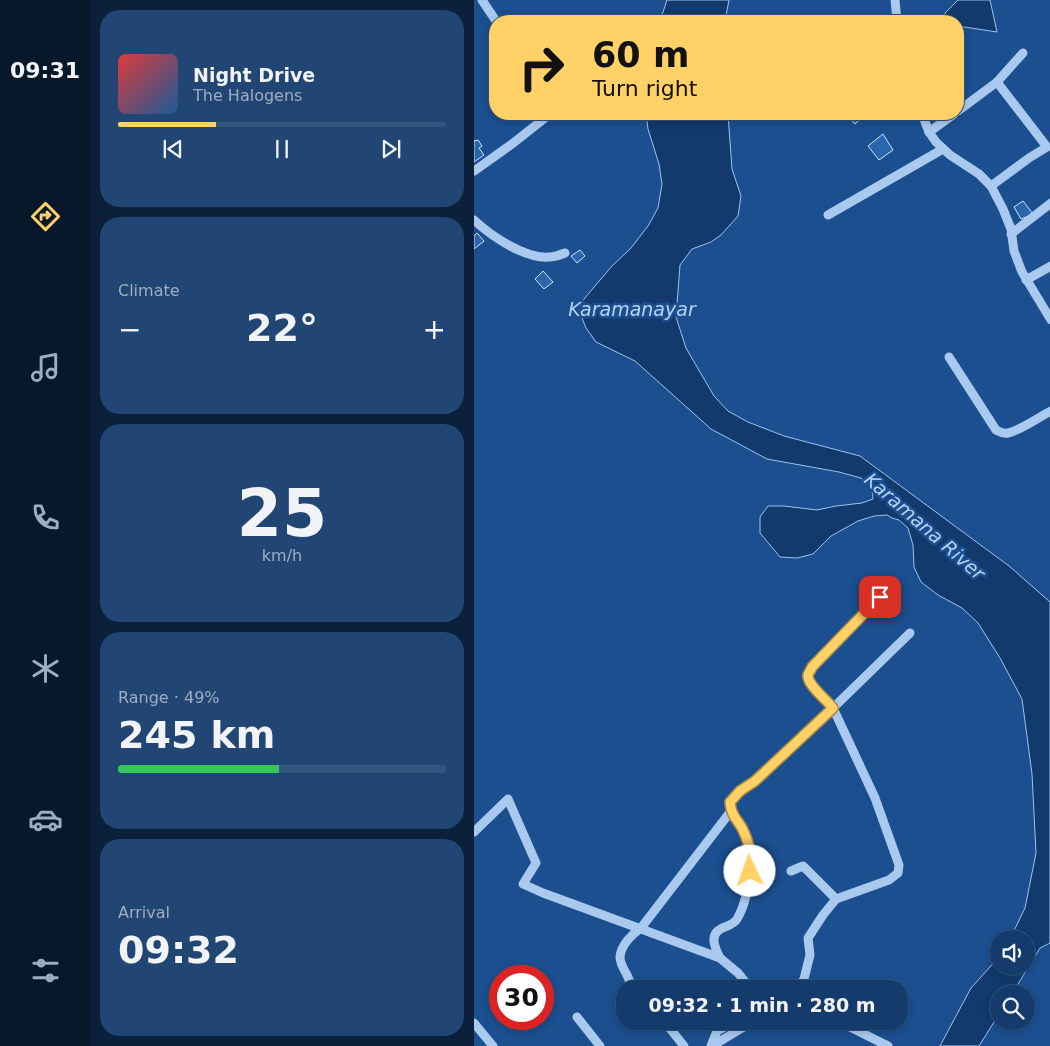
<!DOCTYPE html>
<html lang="en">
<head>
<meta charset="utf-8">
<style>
  :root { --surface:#143b6b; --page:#214673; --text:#f1f3f6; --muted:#9dadc1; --line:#33557e; --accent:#ffd166 }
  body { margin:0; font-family:"DejaVu Sans",sans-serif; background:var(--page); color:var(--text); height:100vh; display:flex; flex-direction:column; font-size:19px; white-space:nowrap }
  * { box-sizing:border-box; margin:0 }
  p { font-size:16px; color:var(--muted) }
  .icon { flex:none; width:28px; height:28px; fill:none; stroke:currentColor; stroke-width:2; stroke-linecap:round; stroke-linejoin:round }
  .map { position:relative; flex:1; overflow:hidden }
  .panel { display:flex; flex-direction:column; gap:10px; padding:10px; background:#0b203b; width:384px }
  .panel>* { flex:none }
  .guide { position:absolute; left:15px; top:15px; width:475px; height:105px; border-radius:20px; box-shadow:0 2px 8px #0003,0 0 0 1px var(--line); background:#ffd166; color:#111; overflow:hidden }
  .tools { position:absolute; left:516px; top:930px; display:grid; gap:10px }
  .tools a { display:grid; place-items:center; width:45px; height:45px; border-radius:50%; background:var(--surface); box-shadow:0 2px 8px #0003,0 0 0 1px var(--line); font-size:25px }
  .speed { position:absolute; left:15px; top:965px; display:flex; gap:10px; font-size:25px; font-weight:700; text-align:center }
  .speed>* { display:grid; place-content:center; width:65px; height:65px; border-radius:50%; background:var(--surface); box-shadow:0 2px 8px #0003,0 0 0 1px var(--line); line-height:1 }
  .speed .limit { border:8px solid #d22; background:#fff; color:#111 }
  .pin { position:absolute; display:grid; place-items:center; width:42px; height:42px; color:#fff; margin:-21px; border-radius:10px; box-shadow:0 2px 8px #0006 }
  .me { position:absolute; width:55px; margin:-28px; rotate:357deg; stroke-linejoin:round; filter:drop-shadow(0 0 4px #0008) }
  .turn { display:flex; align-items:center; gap:18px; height:105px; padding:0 20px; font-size:22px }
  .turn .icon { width:65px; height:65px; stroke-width:2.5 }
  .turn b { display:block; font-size:35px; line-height:42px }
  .big { font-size:38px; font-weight:700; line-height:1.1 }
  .panel .card { flex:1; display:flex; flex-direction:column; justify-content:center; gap:8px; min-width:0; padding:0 18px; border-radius:20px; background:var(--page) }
  .panel .dial { align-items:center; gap:0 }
  .dial b { font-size:65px; line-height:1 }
  .song { display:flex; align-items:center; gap:15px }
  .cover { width:60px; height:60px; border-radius:8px; background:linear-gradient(135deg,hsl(0 70% 55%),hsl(210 70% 35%)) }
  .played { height:5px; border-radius:2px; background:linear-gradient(90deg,var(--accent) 30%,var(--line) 30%) }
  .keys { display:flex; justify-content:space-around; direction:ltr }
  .heat { display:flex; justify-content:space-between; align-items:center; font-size:28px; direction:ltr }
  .charge { height:8px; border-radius:4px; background:linear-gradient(90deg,#34c759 49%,var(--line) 0) }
  .trip { position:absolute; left:142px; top:980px; width:292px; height:50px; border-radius:20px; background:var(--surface); box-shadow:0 2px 8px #0003,0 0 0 1px var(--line); font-weight:700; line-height:50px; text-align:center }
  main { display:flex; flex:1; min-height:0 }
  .tab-bar { display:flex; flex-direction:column; width:90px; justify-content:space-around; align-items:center; background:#08182b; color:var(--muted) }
  .tab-bar .icon { width:35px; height:35px }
  .tab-bar .current { color:var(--accent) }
  .tab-bar b { font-size:22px; color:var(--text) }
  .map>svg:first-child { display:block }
  .water { fill:#123a6d; stroke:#9cc4f0 }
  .building { fill:#2a66ad; stroke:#cfe3fa }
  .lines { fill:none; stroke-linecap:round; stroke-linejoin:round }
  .minor { stroke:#a9c9ee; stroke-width:9 }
  .route-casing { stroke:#a68842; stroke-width:12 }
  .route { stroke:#ffd166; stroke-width:9 }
  .labels { text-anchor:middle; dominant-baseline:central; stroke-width:5; stroke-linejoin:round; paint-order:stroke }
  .water-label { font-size:19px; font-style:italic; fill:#b5d3f5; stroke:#1b4f8f }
</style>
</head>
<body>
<main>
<nav class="tab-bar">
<b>09:31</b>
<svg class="icon current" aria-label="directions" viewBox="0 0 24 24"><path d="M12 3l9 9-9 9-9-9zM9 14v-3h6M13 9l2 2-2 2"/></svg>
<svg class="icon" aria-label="music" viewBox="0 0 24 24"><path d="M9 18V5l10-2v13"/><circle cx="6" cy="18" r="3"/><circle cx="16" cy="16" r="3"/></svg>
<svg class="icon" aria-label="phone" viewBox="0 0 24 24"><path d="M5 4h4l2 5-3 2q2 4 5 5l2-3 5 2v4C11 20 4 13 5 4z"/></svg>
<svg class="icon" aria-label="climate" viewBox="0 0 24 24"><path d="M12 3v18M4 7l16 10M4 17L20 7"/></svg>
<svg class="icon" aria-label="car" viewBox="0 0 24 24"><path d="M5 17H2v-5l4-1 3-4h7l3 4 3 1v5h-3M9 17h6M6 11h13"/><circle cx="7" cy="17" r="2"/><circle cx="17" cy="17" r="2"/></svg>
<svg class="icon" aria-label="filters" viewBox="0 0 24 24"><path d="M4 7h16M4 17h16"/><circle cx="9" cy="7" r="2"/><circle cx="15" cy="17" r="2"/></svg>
</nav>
<section class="panel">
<div class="card">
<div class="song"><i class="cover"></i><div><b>Night Drive</b><p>The Halogens</p></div></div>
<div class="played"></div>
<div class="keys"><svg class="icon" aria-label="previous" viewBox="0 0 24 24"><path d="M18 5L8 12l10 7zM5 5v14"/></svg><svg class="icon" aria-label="pause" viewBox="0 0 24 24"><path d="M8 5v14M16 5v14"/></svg><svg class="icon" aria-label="next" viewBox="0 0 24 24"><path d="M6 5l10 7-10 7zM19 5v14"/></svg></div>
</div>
<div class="card"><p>Climate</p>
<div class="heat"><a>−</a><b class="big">22°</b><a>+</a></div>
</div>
<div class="card dial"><b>25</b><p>km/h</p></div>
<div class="card"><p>Range · 49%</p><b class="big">245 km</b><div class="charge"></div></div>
<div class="card"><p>Arrival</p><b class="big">09:32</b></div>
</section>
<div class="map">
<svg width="577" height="1046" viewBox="0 0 577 1046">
  <rect width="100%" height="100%" fill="#1b4f8f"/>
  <g class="water">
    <polygon points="193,0 255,0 251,21 186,21"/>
    <polygon points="484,0 516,0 523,32 484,26 484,21 472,21 471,13"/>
    <polygon points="172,114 254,114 258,169 267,196 264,216 247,235 237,242 218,249 206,265 202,317 212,348 240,396 254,411 274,422 310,436 386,456 535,566 576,602 576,943 566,948 538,994 525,994 525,1014 505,1046 466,1046 497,988 525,957 525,966 552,966 552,939 536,939 551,908 562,853 558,774 548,699 526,658 504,623 488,608 464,595 447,582 440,567 439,545 434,528 425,520 418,518 413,515 400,516 384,521 357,536 339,554 323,558 306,557 286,533 286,517 294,506 310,506 343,510 362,506 388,503 399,499 398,486 387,478 365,472 293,459 237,429 161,361 122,342 112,328 106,313 110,299 138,266 157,248 174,226 184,208 188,184 185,164 174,129"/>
  </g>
  <g class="building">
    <polygon points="372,114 392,114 381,124"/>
    <polygon points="409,134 419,150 405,160 394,146"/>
    <polygon points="0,140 1,141 4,140 8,146 5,148 10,155 0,162"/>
    <polygon points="549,201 559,214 547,219 540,207"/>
    <polygon points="3,233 10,241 0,249 0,236"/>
    <polygon points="106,250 111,256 103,263 97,256"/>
    <polygon points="69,271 79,282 70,289 61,279"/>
  </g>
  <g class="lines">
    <g class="minor">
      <polyline points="8,0 22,21"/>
      <polyline points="421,0 423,21"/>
      <polyline points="484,111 523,82 549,53"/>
      <polyline points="448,114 455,132 462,142 476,155 505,174 517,186 529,209 537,229 540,251 548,272 577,320"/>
      <polyline points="455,132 480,114"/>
      <polyline points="0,171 38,144 76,114"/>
      <polyline points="517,186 555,158 573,147 523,82"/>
      <polyline points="354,215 469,149"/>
      <path d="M0 220C17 236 51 259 75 257 80 257 86 255 91 253"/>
      <polyline points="537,234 577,203"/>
      <polyline points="552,280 577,266"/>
      <path d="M475 357 522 430C526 432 529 434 534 433 545 431 565 417 577 411"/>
      <polyline points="0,832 34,799 62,863 49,884 69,893 246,958 264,973 277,989"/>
      <polyline points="317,871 329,866 362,899"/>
      <path d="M246 958C240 946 234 933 251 927 256 925 261 923 263 919 271 906 275 885 276 871 278 855 275 840 267 826 262 817 257 813 257 802L266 791 281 781 359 708 436 633"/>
      <path d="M161 989C157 985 155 980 153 975 150 970 146 962 146 957 147 945 158 934 167 928L257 811"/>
      <path d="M323 989 330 979 336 955 334 938 349 915 362 899 415 880 424 873 425 865 401 798 359 708C353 700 333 685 334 675 335 672 337 669 338 667L406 597"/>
      <polyline points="103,1017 126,1046"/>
      <polyline points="190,1021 210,1046"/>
      <polyline points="364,1021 414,1046"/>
      <polyline points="0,1023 19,1046"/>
      <polyline points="237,1046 243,1031 261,1021"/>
      <polyline points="238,1046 268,1028 283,1021"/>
    </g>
  </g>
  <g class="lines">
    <defs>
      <path id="route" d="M276 871C277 854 276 844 268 828 262 818 257 815 256 802L266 791 281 781 359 708C353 700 333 685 334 675 335 672 337 670 338 667L406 597"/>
    </defs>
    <use href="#route" class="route-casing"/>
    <use href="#route" class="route"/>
  </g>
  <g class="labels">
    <g class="water-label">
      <text x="158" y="309">Karamanayar</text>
      <text transform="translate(451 526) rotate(41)">Karamana River</text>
    </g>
  </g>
</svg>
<div class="tools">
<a><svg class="icon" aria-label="sound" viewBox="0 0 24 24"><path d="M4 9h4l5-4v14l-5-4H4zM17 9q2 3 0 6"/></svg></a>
<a><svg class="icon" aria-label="search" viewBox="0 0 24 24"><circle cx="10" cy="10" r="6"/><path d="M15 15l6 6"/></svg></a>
</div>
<div class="speed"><div class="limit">30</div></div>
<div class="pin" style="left:406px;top:597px;background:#d93025"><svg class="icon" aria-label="arrive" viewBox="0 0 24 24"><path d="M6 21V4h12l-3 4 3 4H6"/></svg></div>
<svg class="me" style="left:276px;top:871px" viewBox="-20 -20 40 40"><circle r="19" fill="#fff"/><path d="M0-13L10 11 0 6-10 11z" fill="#ffd166"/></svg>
<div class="trip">09:32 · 1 min · 280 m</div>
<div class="guide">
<div class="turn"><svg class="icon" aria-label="right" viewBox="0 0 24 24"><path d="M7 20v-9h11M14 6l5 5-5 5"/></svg><div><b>60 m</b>Turn right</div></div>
</div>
</div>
</main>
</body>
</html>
